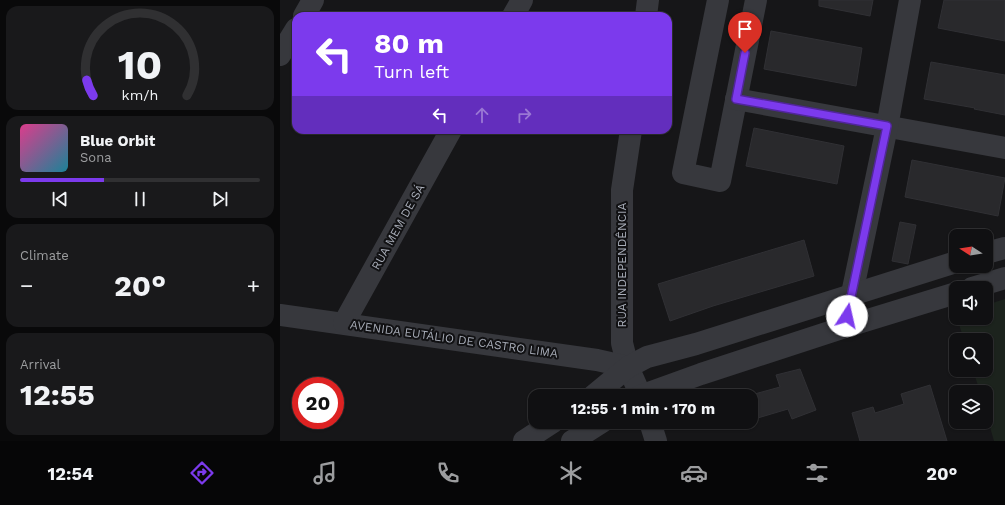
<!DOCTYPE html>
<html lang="en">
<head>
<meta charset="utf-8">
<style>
  :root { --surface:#101012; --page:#19191b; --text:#f1f3f6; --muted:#9c9d9f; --line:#303032; --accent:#7c3aed }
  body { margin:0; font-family:"Work Sans",sans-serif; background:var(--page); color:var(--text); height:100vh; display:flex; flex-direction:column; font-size:15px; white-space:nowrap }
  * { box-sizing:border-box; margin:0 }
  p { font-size:13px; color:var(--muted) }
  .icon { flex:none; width:22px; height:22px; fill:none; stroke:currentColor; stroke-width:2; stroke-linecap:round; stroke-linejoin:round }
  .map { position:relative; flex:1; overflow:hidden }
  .sheet { display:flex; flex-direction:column; gap:6px; padding:6px; background:#09090a; width:280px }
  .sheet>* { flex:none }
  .top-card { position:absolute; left:12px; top:12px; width:380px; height:122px; border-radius:12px; box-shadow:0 1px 3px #0004,0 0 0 1px var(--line); background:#7c3aed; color:#fff; overflow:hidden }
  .needle { width:26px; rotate:282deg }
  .controls { position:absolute; left:669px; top:229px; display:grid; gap:8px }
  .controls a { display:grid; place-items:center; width:44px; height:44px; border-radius:8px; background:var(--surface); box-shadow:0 1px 3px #0004,0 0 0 1px var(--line); font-size:20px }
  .speed { position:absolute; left:12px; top:377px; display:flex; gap:8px; font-size:20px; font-weight:700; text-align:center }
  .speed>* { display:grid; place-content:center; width:52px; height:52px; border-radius:50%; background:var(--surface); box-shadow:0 1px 3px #0004,0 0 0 1px var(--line); line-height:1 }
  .speed .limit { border:6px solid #d22; background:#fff; color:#111 }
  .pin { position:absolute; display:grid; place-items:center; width:34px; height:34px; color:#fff; margin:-41px -17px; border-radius:50% 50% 50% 0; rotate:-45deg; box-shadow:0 0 4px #0007 }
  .pin .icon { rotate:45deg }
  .me { position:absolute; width:44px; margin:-22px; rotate:10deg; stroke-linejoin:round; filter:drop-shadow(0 0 3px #0008) }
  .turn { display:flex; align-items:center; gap:14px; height:84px; padding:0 16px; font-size:18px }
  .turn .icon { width:52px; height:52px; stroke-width:2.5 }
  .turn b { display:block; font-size:28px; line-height:34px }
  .lanes { display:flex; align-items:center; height:38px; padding:0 16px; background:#0003; justify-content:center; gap:20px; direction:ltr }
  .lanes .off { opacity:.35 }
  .big { font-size:30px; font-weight:700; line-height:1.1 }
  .sheet .tile { flex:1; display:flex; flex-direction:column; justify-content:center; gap:6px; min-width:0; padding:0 14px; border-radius:12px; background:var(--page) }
  .sheet .dial { align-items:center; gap:0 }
  .dial svg { height:104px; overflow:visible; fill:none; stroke:var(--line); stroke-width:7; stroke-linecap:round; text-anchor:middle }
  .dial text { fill:var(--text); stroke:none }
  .song { display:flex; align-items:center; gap:12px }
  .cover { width:48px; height:48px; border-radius:6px; background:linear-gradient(135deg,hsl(330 70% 55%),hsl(190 70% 35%)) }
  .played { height:4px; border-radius:2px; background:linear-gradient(90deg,var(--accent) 35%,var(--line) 35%) }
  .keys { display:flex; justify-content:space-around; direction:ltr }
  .heat { display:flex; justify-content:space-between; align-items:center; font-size:22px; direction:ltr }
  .trip { position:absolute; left:248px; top:389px; width:230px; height:40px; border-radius:12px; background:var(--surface); box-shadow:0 1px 3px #0004,0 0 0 1px var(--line); font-weight:700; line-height:40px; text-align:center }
  .tab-bar { display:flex; height:64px; justify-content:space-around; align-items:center; background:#060607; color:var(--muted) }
  .tab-bar .icon { width:28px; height:28px }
  .tab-bar .on { color:var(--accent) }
  .tab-bar b { font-size:18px; color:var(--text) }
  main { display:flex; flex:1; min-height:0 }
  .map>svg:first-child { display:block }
  .green { fill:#1c231d }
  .building { fill:#29292c; stroke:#303034 }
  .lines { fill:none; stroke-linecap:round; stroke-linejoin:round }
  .minor { stroke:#37383d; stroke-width:22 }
  .route-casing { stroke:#51269a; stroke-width:10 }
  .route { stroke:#7c3aed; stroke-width:7 }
  .labels { text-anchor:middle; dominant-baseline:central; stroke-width:4; stroke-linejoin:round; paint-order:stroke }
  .street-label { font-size:12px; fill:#a8adb8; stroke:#111113 }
</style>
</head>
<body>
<main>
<section class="sheet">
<div class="tile dial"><svg viewBox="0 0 100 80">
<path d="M14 69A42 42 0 1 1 86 69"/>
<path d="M14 69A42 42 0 0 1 9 57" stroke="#7c3aed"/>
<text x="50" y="56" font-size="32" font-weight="700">10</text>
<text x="50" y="72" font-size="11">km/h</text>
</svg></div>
<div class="tile">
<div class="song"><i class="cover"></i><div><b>Blue Orbit</b><p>Sona</p></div></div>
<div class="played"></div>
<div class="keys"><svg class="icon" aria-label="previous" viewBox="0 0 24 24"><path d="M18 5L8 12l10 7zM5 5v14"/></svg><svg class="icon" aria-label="pause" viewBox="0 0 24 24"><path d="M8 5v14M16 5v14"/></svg><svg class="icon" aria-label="next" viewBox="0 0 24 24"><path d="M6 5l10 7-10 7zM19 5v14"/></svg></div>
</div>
<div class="tile"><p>Climate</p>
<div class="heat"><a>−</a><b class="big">20°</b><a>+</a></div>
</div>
<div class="tile"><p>Arrival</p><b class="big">12:55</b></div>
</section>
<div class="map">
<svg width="725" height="441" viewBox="0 0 725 441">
  <rect width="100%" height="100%" fill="#161618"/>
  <polygon class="green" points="725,299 725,441 714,441 706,413 706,392 700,392 693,370 706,370 706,340 684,340 677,318 706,318 706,305"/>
  <g class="building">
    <polygon points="539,0 593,0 590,16 539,6"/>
    <polygon points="664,0 725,0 725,41 658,28"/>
    <polygon points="491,31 582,48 576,86 484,69"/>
    <polygon points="651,62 725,75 725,115 694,109 695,108 644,99"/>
    <polygon points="474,128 564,146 557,184 466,166"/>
    <polygon points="632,160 725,178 718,216 625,197"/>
    <polygon points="620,222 636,225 628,264 612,261"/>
    <polygon points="524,240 534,276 433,306 390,321 378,284"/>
    <polygon points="520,369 536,410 512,419 508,409 471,420 471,395 500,387 496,375"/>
    <polygon points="650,385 667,441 580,441 572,413 593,407 595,413 624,404 621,394"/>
  </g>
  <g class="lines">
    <g class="minor">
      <polyline points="438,0 403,173 440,181 476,0"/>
      <polyline points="24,16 33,0"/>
      <polyline points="233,16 242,0"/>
      <polyline points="366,16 368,0"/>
      <polyline points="0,55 16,29"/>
      <polyline points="456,99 725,148"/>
      <polyline points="351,130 342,190 342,343 348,367 361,396"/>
      <polyline points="706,253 725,248"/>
      <polyline points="692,288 725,278"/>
      <polyline points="0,315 317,360 348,367"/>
      <polyline points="64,323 171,130"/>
      <polyline points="565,327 607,127 630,0"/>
      <polyline points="313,396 348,367 367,357 416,344 676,262"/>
      <polyline points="360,396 421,374 565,327 676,293"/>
      <polyline points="370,422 376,441"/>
      <polyline points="244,441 273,422"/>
      <polyline points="292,441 322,422"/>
    </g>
  </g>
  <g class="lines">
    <defs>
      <polyline id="route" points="465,53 456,99 607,126 567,316"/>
    </defs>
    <use href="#route" class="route-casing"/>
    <use href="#route" class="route"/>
  </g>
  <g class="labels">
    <g class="street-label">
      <text transform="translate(118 227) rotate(-61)">RUA MEM DE SÁ</text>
      <text transform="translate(342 265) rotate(-90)">RUA INDEPENDÊNCIA</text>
      <text transform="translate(174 339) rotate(8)">AVENIDA EUTÁLIO DE CASTRO LIMA</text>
    </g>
  </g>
</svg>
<div class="controls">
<a><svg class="needle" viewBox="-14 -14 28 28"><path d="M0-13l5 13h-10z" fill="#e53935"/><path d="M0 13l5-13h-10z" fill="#9c9d9f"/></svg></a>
<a><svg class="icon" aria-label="sound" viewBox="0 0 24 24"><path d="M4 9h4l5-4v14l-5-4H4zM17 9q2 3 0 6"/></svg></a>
<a><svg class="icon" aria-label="search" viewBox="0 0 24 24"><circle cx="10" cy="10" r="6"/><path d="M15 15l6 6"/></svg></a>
<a><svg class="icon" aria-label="layers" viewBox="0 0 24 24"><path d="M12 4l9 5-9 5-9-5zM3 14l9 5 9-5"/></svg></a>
</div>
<div class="speed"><div class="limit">20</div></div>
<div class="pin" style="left:465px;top:53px;background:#d93025"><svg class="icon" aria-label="arrive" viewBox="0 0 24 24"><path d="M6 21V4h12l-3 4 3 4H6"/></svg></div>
<svg class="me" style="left:567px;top:316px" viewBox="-20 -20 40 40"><circle r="19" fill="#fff"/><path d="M0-13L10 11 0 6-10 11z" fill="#7c3aed"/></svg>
<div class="trip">12:55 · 1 min · 170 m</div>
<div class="top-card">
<div class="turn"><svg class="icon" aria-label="left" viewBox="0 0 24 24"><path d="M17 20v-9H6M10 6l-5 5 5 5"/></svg><div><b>80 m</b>Turn left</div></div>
<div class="lanes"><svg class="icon" aria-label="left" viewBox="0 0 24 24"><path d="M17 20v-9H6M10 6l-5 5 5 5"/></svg><svg class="icon off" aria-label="ahead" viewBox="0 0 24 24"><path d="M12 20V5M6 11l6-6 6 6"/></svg><svg class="icon off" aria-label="right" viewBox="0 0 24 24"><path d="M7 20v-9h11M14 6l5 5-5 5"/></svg></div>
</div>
</div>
</main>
<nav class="tab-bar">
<b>12:54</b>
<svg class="icon on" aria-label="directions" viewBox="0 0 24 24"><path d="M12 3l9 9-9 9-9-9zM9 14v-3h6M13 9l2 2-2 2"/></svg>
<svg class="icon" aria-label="music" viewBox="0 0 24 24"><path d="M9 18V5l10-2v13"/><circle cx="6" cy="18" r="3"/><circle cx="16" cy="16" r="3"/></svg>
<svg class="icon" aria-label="phone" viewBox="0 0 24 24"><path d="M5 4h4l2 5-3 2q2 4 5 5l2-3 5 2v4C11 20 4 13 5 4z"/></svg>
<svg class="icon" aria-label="climate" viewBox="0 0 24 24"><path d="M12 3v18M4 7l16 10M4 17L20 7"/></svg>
<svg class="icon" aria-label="car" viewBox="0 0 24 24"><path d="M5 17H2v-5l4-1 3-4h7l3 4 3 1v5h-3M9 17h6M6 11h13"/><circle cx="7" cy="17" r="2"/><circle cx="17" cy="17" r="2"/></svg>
<svg class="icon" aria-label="filters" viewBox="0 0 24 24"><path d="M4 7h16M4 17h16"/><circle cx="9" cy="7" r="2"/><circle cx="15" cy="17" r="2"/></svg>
<b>20°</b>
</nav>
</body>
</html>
